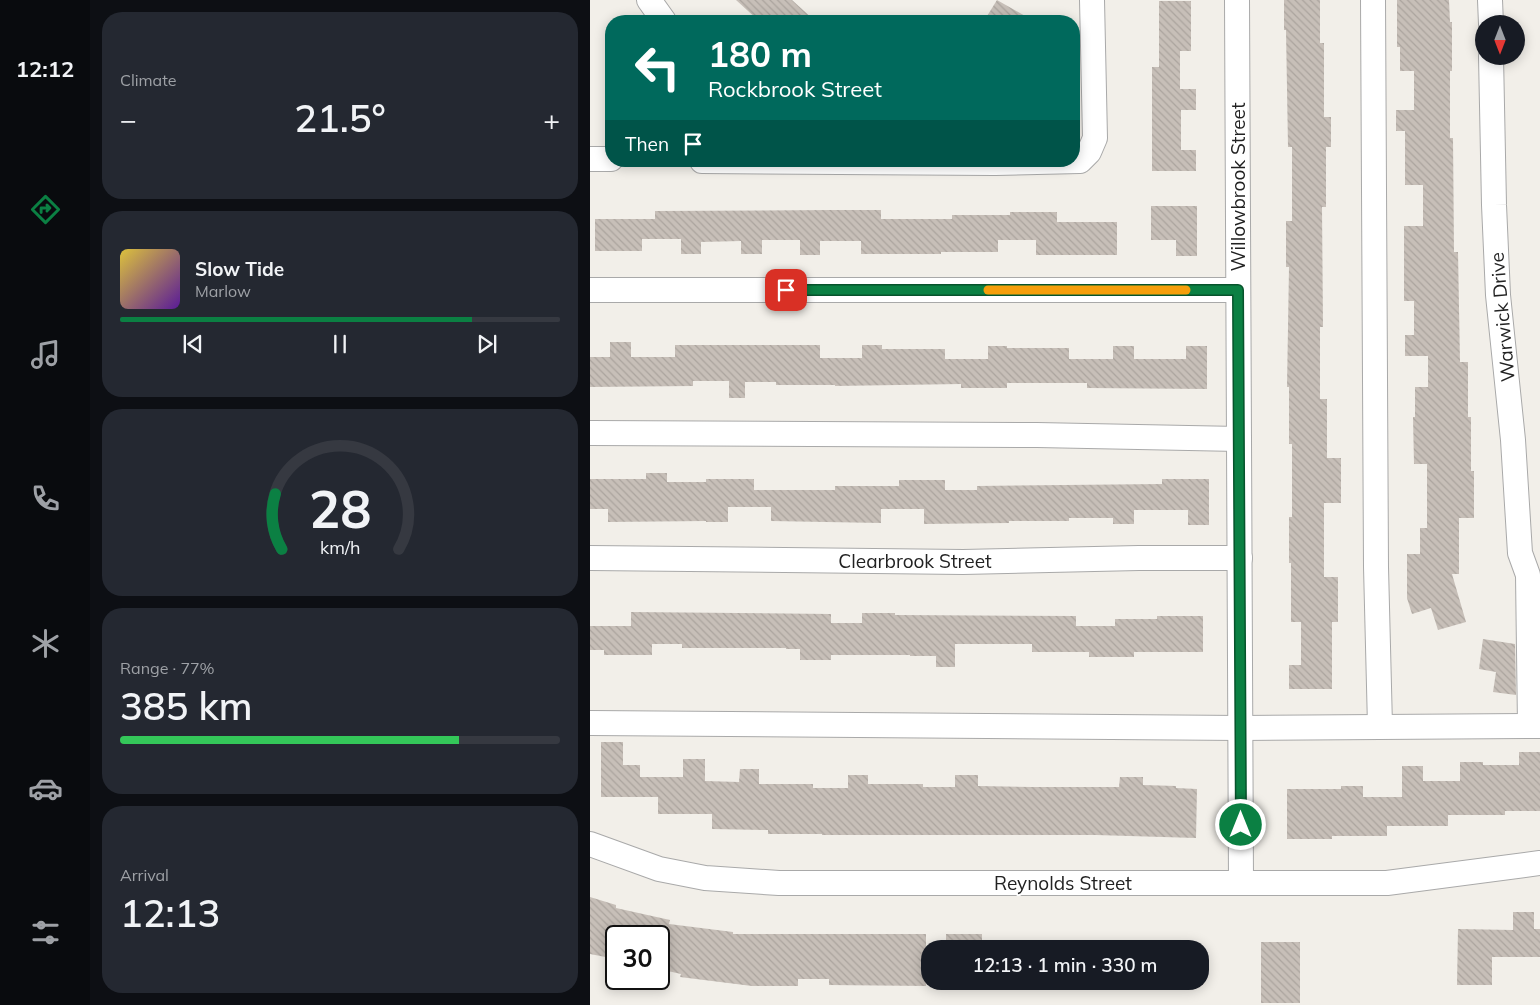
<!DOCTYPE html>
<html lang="en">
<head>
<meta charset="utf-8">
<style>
  :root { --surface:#171b24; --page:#242831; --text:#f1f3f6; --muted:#9ea1a6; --line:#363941; --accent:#0b8043 }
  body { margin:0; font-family:Mulish,sans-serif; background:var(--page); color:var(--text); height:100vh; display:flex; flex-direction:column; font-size:19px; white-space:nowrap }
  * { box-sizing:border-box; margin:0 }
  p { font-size:16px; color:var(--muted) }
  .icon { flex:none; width:28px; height:28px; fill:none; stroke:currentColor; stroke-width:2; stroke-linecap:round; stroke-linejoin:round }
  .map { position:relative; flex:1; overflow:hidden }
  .drawer { display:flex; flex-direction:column; gap:12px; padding:12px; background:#0d0f14; width:500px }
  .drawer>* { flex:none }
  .hud { position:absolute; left:15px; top:15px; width:475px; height:152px; border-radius:20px; box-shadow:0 2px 12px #0003; background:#00695c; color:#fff; overflow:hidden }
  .needle { width:32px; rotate:180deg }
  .buttons { position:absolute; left:885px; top:15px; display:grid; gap:10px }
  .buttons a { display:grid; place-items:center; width:50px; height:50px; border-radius:50%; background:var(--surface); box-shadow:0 2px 12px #0003; font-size:25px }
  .speed { position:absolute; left:15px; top:925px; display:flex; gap:10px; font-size:25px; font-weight:700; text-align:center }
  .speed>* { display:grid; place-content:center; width:65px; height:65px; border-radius:50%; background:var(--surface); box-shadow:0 2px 12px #0003; line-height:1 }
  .speed .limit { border:2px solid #111; border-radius:8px; background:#fff; color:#111 }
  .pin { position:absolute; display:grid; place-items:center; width:42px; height:42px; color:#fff; margin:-21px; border-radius:10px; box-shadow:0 2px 8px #0006 }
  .me { position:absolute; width:55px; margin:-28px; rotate:0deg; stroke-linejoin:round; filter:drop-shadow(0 0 4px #0008) }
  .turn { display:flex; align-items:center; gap:18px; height:105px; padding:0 20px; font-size:22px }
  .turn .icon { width:65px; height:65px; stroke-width:2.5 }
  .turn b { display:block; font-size:35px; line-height:42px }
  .then { display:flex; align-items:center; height:48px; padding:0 20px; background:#0003; gap:10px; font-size:19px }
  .big { font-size:38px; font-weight:600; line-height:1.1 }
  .drawer .card { flex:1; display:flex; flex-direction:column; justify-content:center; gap:8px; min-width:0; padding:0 18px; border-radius:20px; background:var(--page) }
  .drawer .dial { align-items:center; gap:0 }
  .dial svg { height:130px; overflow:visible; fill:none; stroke:var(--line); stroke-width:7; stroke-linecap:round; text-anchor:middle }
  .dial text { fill:var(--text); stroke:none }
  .song { display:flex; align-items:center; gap:15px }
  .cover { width:60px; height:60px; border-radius:8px; background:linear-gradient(135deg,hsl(50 70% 55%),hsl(270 70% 35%)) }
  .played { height:5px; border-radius:2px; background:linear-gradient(90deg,var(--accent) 80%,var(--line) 80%) }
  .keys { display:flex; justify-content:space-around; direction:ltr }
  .heat { display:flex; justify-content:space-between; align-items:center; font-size:28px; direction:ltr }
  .charge { height:8px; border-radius:4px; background:linear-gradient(90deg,#34c759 77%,var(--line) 0) }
  .trip { position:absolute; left:331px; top:940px; width:288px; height:50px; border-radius:20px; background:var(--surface); box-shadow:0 2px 12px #0003; font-weight:600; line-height:50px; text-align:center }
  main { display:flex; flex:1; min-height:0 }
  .dock { display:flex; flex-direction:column; width:90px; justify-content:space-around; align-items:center; background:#090b0e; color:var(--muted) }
  .dock .icon { width:35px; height:35px }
  .dock .active { color:var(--accent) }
  .dock b { font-size:22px; color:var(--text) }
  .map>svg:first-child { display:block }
  .building { fill:url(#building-back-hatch) }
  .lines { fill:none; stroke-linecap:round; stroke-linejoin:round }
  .minor-casing { stroke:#a9a9a9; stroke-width:26 }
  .minor { stroke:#fff; stroke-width:24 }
  .route-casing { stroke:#07532c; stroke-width:12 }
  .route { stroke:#0b8043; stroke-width:9 }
  .slow { stroke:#f59e0b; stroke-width:9 }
  .labels { text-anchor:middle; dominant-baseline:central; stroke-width:4; stroke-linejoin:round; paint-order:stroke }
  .street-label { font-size:19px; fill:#222; stroke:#fff }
</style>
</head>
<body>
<main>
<nav class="dock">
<b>12:12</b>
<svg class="icon active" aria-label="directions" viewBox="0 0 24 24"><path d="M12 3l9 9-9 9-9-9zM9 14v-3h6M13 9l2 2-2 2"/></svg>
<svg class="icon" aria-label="music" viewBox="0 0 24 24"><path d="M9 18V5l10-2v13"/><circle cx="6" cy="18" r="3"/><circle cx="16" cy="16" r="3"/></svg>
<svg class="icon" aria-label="phone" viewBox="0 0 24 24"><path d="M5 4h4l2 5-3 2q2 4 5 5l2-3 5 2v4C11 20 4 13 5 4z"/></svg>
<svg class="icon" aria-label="climate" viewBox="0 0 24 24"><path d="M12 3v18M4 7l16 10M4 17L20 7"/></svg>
<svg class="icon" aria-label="car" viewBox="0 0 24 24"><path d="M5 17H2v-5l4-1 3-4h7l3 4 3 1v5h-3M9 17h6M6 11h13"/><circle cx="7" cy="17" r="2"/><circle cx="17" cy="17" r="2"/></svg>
<svg class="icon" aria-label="filters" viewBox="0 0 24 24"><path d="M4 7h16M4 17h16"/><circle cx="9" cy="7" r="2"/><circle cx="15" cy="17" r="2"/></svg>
</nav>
<section class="drawer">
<div class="card"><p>Climate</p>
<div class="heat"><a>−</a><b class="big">21.5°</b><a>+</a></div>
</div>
<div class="card">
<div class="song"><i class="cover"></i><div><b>Slow Tide</b><p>Marlow</p></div></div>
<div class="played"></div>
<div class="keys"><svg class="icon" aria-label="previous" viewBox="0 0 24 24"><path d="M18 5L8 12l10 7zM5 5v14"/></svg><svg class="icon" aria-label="pause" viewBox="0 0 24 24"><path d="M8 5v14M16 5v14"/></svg><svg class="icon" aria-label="next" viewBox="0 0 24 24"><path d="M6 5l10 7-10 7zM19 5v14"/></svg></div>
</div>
<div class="card dial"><svg viewBox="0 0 100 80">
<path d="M14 69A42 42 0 1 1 86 69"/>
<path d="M14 69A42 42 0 0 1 10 35" stroke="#0b8043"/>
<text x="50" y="56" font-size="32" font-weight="700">28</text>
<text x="50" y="72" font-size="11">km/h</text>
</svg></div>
<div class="card"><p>Range · 77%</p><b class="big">385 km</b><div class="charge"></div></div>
<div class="card"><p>Arrival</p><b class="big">12:13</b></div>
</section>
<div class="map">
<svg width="950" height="1005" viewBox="0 0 950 1005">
  <defs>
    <pattern id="building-back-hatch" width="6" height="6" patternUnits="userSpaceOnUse" patternTransform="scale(1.25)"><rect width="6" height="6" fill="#c7bfb8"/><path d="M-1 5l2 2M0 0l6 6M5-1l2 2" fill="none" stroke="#aba49e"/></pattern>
  </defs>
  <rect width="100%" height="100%" fill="#f2efe9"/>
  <g class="building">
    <polygon points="146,0 202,0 225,21 169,21"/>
    <polygon points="407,0 444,21 394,21"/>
    <polygon points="694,0 730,0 730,43 734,43 734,117 741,117 741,147 736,147 736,207 732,207 733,327 730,327 730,399 737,399 737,458 751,458 751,503 734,503 734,577 748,577 748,622 742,622 742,689 699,689 699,665 711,665 711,622 701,622 701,563 699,563 699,517 702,517 702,444 699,444 699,387 697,387 699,267 696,267 696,221 702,221 702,147 698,147 696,30 694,30"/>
    <polygon points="807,0 859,0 860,22 862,22 862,71 860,71 860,138 863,138 864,252 868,252 870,362 878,362 878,417 881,417 881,471 884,471 884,518 869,518 869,574 862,574 876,622 848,630 841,608 822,614 817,598 817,554 830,554 830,528 837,528 837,464 824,464 823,417 825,417 825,387 838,387 838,356 815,356 815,335 824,335 824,301 814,301 814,226 833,226 833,185 815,185 815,131 806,131 806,110 824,110 824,71 810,71 810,47 807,47"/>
    <polygon points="569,1 601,1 601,51 590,51 590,89 606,89 606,110 591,110 591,150 606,150 606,171 562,171 562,67 569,67"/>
    <polygon points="561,206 607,206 607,256 586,256 586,240 561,240"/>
    <polygon points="242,210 291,210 291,219 362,219 362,215 420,215 420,212 467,212 467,222 527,222 527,255 446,255 446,240 408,240 408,252 351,252 351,254 271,254 271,241 230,241 230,255 210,255 210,240 172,240 172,254 151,254 151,241 111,242 111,254 91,254 91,239 52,239 52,251 5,251 5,219 65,219 65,211"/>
    <polygon points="20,342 41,342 41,357 85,357 85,345 230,345 230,358 272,358 272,345 292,345 292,349 355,349 355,359 398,359 398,346 417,346 417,348 479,348 479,359 523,359 523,346 544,346 544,359 596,359 596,346 617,346 617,389 497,388 497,383 417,383 417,388 371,388 371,384 245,386 245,385 186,385 186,382 155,382 155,398 139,398 139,381 103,381 103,386 0,387 0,357 20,357"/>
    <polygon points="56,473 77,473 77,482 116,482 116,479 164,479 164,490 245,490 245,486 309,486 309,480 355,480 355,490 387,490 387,486 572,484 572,479 619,479 619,525 598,525 598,510 544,510 544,524 523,524 523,518 479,518 479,521 419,521 419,523 334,524 334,509 291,509 291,523 181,521 181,507 138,507 138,522 116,522 116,521 18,522 18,509 0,509 0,479 56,479"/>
    <polygon points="41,612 241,614 241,623 272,623 272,613 305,613 305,615 486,616 486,626 525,626 525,619 567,619 567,616 613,616 613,652 544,652 544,657 499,657 499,652 442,652 442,644 365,644 365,667 346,667 346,656 320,656 320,655 241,655 241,660 210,660 210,649 196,649 196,648 92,648 92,644 62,644 62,655 14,655 14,650 0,650 0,626 41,626"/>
    <polygon points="893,639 925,644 926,695 903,692 906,672 889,669"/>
    <polygon points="11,742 33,742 33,765 50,765 50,777 93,777 93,759 115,759 115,781 149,782 150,769 169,769 169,784 223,784 223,788 258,788 258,775 278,775 278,784 333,784 333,787 365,787 365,775 388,775 388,786 442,787 529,787 530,777 553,777 553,785 586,786 586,788 607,789 606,838 506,835 232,835 232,834 178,834 178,830 122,829 122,814 68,814 68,797 11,797"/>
    <polygon points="929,752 950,752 950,811 915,811 915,815 858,815 858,826 797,826 797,836 742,836 742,839 697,839 697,789 751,789 751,786 773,786 773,797 812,797 812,766 833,766 833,781 870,781 870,762 893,762 893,765 929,765"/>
    <polygon points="0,897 26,905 26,908 80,920 79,924 143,932 143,934 336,934 336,986 239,985 239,979 208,979 208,986 162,986 90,977 91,974 69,969 69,936 26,936 26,959 0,954"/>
    <polygon points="923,912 944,912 944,929 950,929 950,957 902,957 902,985 867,985 868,929 923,930"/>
    <rect x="356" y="934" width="36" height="15"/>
    <rect x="671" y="942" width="39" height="61"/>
  </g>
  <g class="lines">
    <defs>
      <g id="minor">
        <polyline points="59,0 74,21"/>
        <polyline points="647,0 651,883"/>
        <polyline points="783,0 786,567 790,726"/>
        <polyline points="900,0 901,24"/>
        <polyline points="901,56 904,205 908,295 923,440 930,553 938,575 940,726"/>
        <polyline points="0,159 21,159"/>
        <polyline points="112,161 405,163 490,161 499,152 505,138 502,0"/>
        <polyline points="0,290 648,290"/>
        <polyline points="0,433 447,435 649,439"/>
        <polyline points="0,558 373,562 549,558 650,558"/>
        <polyline points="0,723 650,728 950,726"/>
        <polyline points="0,844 69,869 115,878 189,883 797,883 950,863"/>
      </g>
    </defs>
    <use href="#minor" class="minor-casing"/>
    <use href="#minor" class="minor"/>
  </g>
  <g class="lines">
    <defs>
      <polyline id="route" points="196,290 648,290 651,825"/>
    </defs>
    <use href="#route" class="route-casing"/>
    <use href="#route" class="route"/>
    <polyline class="slow" points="398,290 596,290"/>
  </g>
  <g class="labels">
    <g class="street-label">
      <text transform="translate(648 187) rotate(-90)">Willowbrook Street</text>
      <text transform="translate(912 317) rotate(-95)">Warwick Drive</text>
      <text x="325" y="561">Clearbrook Street</text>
      <text x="473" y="883">Reynolds Street</text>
    </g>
  </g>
</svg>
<div class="buttons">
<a><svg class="needle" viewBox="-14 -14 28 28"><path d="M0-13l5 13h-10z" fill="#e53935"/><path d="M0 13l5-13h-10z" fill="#9ea1a6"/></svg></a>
</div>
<div class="speed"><div class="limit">30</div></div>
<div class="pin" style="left:196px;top:290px;background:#d93025"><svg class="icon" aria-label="arrive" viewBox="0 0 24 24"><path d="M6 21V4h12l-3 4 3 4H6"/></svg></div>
<svg class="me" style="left:651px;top:825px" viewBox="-20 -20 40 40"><circle r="17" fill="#0b8043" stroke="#fff" stroke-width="3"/><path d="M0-11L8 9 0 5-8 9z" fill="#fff"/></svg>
<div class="trip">12:13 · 1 min · 330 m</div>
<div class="hud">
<div class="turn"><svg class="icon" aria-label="left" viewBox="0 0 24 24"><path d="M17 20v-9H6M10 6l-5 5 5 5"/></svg><div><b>180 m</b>Rockbrook Street</div></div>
<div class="then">Then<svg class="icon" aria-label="arrive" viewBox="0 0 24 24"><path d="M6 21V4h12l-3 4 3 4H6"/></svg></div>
</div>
</div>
</main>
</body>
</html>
